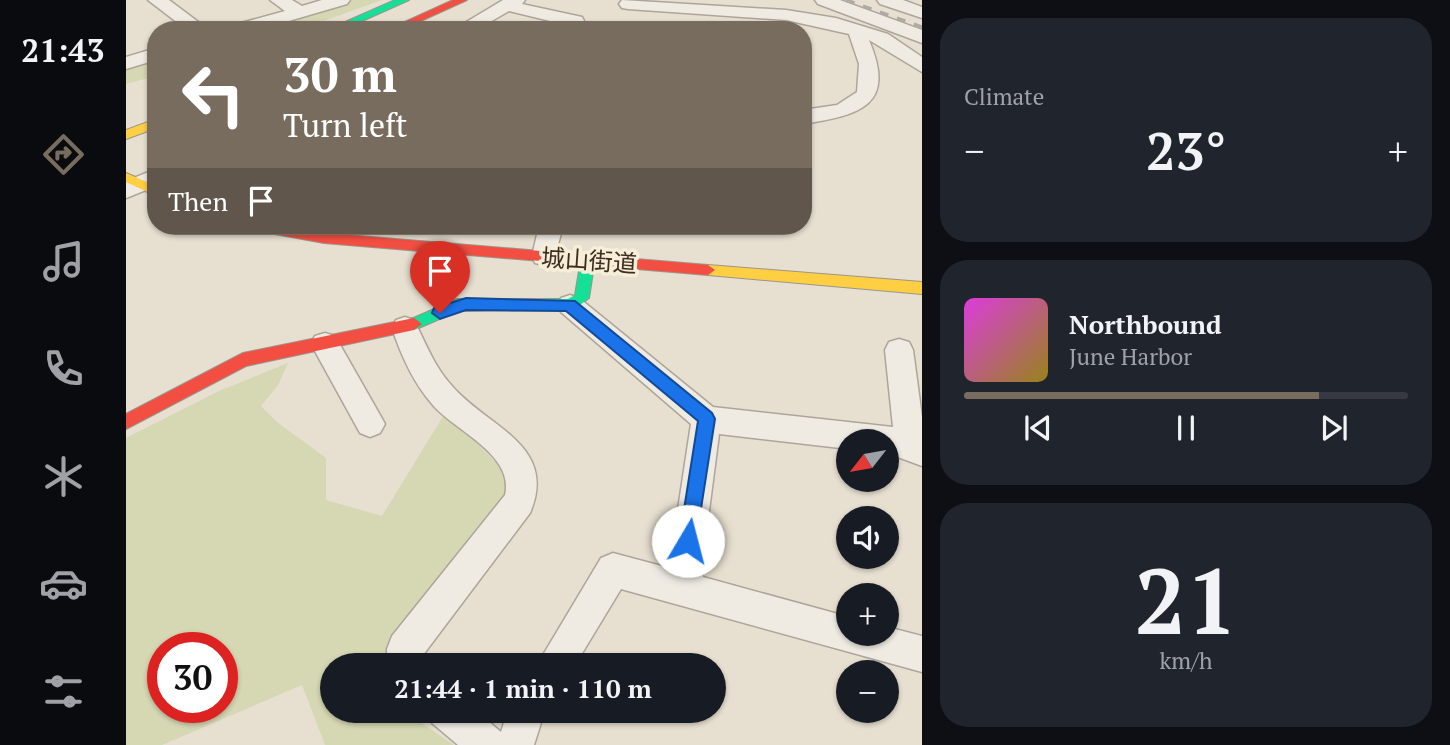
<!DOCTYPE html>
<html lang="en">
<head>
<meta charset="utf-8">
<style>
  :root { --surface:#171b24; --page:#20242c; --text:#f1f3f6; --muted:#9ea1a6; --line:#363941; --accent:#786c5e }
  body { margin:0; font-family:"PT Serif","Noto Sans JP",serif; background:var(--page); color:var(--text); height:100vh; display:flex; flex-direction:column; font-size:26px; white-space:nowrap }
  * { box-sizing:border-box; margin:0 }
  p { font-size:23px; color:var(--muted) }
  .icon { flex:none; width:38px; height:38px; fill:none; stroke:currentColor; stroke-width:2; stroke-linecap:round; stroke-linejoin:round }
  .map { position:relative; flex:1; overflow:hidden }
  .panel { display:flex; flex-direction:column; gap:18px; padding:18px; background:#0d0f14; width:528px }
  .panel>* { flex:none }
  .hud { position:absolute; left:21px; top:21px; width:665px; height:214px; border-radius:28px; box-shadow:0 2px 5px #0004; background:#786c5e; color:#fff; overflow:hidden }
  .needle { width:46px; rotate:239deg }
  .fabs { position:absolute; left:710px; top:429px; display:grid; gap:14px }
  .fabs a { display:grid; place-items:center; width:63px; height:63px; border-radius:50%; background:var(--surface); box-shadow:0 2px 5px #0004; font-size:35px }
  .speed { position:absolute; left:21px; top:632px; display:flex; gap:14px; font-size:35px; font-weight:700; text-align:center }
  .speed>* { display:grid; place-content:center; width:91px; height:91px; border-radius:50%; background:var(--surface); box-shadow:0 2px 5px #0004; line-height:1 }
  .speed .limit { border:10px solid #d22; background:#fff; color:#111 }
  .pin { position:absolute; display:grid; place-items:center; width:60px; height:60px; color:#fff; margin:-72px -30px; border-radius:50% 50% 50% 0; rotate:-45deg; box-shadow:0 0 7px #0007 }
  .pin .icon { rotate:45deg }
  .me { position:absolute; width:77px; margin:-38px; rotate:8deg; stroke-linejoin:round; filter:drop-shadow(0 0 5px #0008) }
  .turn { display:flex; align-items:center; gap:24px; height:147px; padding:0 21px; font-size:32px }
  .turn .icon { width:91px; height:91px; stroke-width:2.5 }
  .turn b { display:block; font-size:49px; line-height:60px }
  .then { display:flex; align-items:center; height:66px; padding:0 21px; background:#0003; gap:14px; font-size:26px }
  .big { font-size:52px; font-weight:600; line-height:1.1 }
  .panel .tile { flex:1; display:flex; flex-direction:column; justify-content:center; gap:10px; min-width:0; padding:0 24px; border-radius:28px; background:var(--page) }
  .panel .dial { align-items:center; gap:0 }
  .dial b { font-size:91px; line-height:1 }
  .song { display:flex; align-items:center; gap:21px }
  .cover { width:84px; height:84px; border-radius:10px; background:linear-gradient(135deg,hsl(300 70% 55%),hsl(50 70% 35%)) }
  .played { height:7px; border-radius:4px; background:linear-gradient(90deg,var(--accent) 80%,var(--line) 80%) }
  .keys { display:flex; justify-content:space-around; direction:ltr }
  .heat { display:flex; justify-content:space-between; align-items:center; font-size:38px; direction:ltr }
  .trip { position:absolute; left:194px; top:653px; width:406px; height:70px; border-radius:35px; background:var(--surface); box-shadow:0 2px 5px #0004; font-weight:600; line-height:70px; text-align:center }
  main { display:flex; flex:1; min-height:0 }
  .menu { display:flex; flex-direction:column; width:126px; justify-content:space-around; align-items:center; background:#090b0e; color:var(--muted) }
  .menu .icon { width:49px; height:49px }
  .menu .on { color:var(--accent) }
  .menu b { font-size:32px; color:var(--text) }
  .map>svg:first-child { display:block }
  .green { fill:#d6d7b3; fill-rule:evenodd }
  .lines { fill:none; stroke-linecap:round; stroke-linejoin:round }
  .street-casing { stroke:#ada599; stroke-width:3 }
  .fast-casing { stroke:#9c958a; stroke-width:2 }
  .slow-casing { stroke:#9c958a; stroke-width:2 }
  .jam-casing { stroke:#9c958a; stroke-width:2 }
  .street { fill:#efebe3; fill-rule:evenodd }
  .fast { fill:#16e098; fill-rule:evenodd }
  .slow { fill:#ffcf43; fill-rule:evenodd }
  .jam { fill:#f24e42; fill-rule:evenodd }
  .rail { stroke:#afaaa2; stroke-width:3.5; stroke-dasharray:9 9; stroke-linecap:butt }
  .route { fill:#1a73e8; stroke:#114b97; stroke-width:2 }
  .labels { text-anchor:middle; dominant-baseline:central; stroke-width:7; stroke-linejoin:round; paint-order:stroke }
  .street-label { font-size:24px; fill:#3d2e20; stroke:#f7eed8 }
</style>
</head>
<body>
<main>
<nav class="menu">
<b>21:43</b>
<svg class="icon on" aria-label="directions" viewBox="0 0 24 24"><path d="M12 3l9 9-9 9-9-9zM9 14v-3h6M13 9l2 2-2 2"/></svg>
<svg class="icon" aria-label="music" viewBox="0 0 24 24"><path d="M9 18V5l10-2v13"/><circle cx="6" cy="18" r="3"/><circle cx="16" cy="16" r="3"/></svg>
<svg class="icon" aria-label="phone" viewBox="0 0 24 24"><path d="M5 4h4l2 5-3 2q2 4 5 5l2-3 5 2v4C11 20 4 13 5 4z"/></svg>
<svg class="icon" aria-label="climate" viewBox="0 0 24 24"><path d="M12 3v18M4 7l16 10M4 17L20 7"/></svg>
<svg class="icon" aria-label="car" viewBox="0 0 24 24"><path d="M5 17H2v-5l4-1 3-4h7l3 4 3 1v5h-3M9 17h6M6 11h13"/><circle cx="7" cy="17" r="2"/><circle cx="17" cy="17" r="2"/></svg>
<svg class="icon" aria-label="filters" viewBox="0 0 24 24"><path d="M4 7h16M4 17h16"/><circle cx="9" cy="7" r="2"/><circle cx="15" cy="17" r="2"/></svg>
</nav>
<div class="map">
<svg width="796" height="745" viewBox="0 0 796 745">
  <rect width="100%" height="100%" fill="#e7e0d1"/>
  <g class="green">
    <polygon points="227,0 256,0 173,30 132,30"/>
    <polygon points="30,60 30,76 0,84 0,69"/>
    <path d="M162 363 152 385 135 406 151 422 200 458V500L256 516 319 413 372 464 387 496 260 655 263 665H206V710L278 711 328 745H199L176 685 36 745H0V438L93 391ZM37 648H96V707H37Z"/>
  </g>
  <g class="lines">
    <defs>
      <g id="street">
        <polygon points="22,0 43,0 83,30 61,30"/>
        <polygon points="144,0 166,0 176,6 196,0 224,0 221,4 132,30 102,30 104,26 159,11"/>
        <polygon points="377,0 399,0 396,4 456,17 458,21 449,27 383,11 350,30 327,30"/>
        <path d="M496 0 660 10 710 18 762 34 796 57V72L743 40C771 106 734 115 677 124V110L711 105 731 92 733 64 723 34 660 20 502 9 496 8 493 4Z"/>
        <polygon points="689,0 714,0 796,30 796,43 692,4"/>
        <polygon points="751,0 777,0 796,7 796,18 754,4"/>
        <polygon points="30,48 30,60 0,69 0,57"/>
        <polygon points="30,169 30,186 0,198 0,181"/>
        <polygon points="413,226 437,226 427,263 418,265 409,263 406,256"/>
        <polygon points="444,295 453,298 587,407 767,427 759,350 763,342 773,339 783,342 787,350 796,417 796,466 761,453 761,441 723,441 723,449 593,434 576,565 577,577 723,617 723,634 761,634 761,627 796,636 796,672 495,589 449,665 411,665 475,558 487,553 543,568 565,424 435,312 431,305 435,298"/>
        <path d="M279 317 288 320C300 344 308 366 326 386 361 427 433 445 404 513L297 655V665H261V649L266 636 379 495C389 454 327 430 306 404 287 382 275 355 266 328L270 320Z"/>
        <polygon points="199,333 209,336 254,415 259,424 254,433 244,437 234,433 185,344 189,336"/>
        <polygon points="301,710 349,710 375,732 382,710 419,710 408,745 332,745 306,723"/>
      </g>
      <g id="fast">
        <polygon points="269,0 283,0 216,30 201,30"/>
        <polygon points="462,254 469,259 463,298 449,309 332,311 288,330 280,324 283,320 331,299 442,299 449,295 455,259"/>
      </g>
      <g id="slow">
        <polygon points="30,119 30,128 0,139 0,130"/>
        <polygon points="0,173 30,186 30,196 0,182"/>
        <polygon points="582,265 796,282 796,294 582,275 575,270"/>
      </g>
      <g id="jam">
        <polygon points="327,0 341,0 275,30 261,30"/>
        <polygon points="125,226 158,226 198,233 582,265 589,270 582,275 198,243 132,231"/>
        <polygon points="288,318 296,324 288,330 120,366 0,429 0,414 117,353"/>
      </g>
    </defs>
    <use href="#street" class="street-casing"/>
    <use href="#fast" class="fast-casing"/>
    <use href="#slow" class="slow-casing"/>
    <use href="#jam" class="jam-casing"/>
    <use href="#street" class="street"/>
    <use href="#fast" class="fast"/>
    <use href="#slow" class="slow"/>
    <use href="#jam" class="jam"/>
    <polyline class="rail" points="720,0 796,27"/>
  </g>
  <polygon class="route" points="340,298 449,301 586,413 589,419 569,547 562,550 556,547 553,541 572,421 440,311 340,310 314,319 306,313 308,308"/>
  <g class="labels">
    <g class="street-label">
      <text transform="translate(463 260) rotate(4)">城山街道</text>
    </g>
  </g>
</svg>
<div class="fabs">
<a><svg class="needle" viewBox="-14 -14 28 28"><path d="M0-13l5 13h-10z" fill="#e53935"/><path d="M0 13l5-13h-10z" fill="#9ea1a6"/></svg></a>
<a><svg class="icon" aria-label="sound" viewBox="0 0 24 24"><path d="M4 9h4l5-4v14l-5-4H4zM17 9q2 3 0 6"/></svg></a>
<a>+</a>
<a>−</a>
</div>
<div class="speed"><div class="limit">30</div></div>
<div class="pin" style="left:314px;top:313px;background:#d93025"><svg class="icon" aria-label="arrive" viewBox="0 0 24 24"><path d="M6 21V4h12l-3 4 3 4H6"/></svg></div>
<svg class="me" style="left:562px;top:541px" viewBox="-20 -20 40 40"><circle r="19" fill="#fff"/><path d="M0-13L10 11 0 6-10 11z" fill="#1a73e8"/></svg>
<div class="trip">21:44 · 1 min · 110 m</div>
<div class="hud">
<div class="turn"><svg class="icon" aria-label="left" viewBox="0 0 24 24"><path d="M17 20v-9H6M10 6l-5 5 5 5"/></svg><div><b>30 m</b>Turn left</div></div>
<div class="then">Then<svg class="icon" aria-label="arrive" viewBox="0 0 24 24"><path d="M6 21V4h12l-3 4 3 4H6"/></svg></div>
</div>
</div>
<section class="panel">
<div class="tile"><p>Climate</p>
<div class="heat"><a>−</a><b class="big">23°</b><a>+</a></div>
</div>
<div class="tile">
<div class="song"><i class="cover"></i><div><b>Northbound</b><p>June Harbor</p></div></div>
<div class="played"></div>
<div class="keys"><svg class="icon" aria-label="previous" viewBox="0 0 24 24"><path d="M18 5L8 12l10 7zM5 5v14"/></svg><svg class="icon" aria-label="pause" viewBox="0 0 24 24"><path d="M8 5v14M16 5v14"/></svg><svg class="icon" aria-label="next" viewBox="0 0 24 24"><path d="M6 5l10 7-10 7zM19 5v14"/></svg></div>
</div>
<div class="tile dial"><b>21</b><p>km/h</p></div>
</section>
</main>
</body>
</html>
